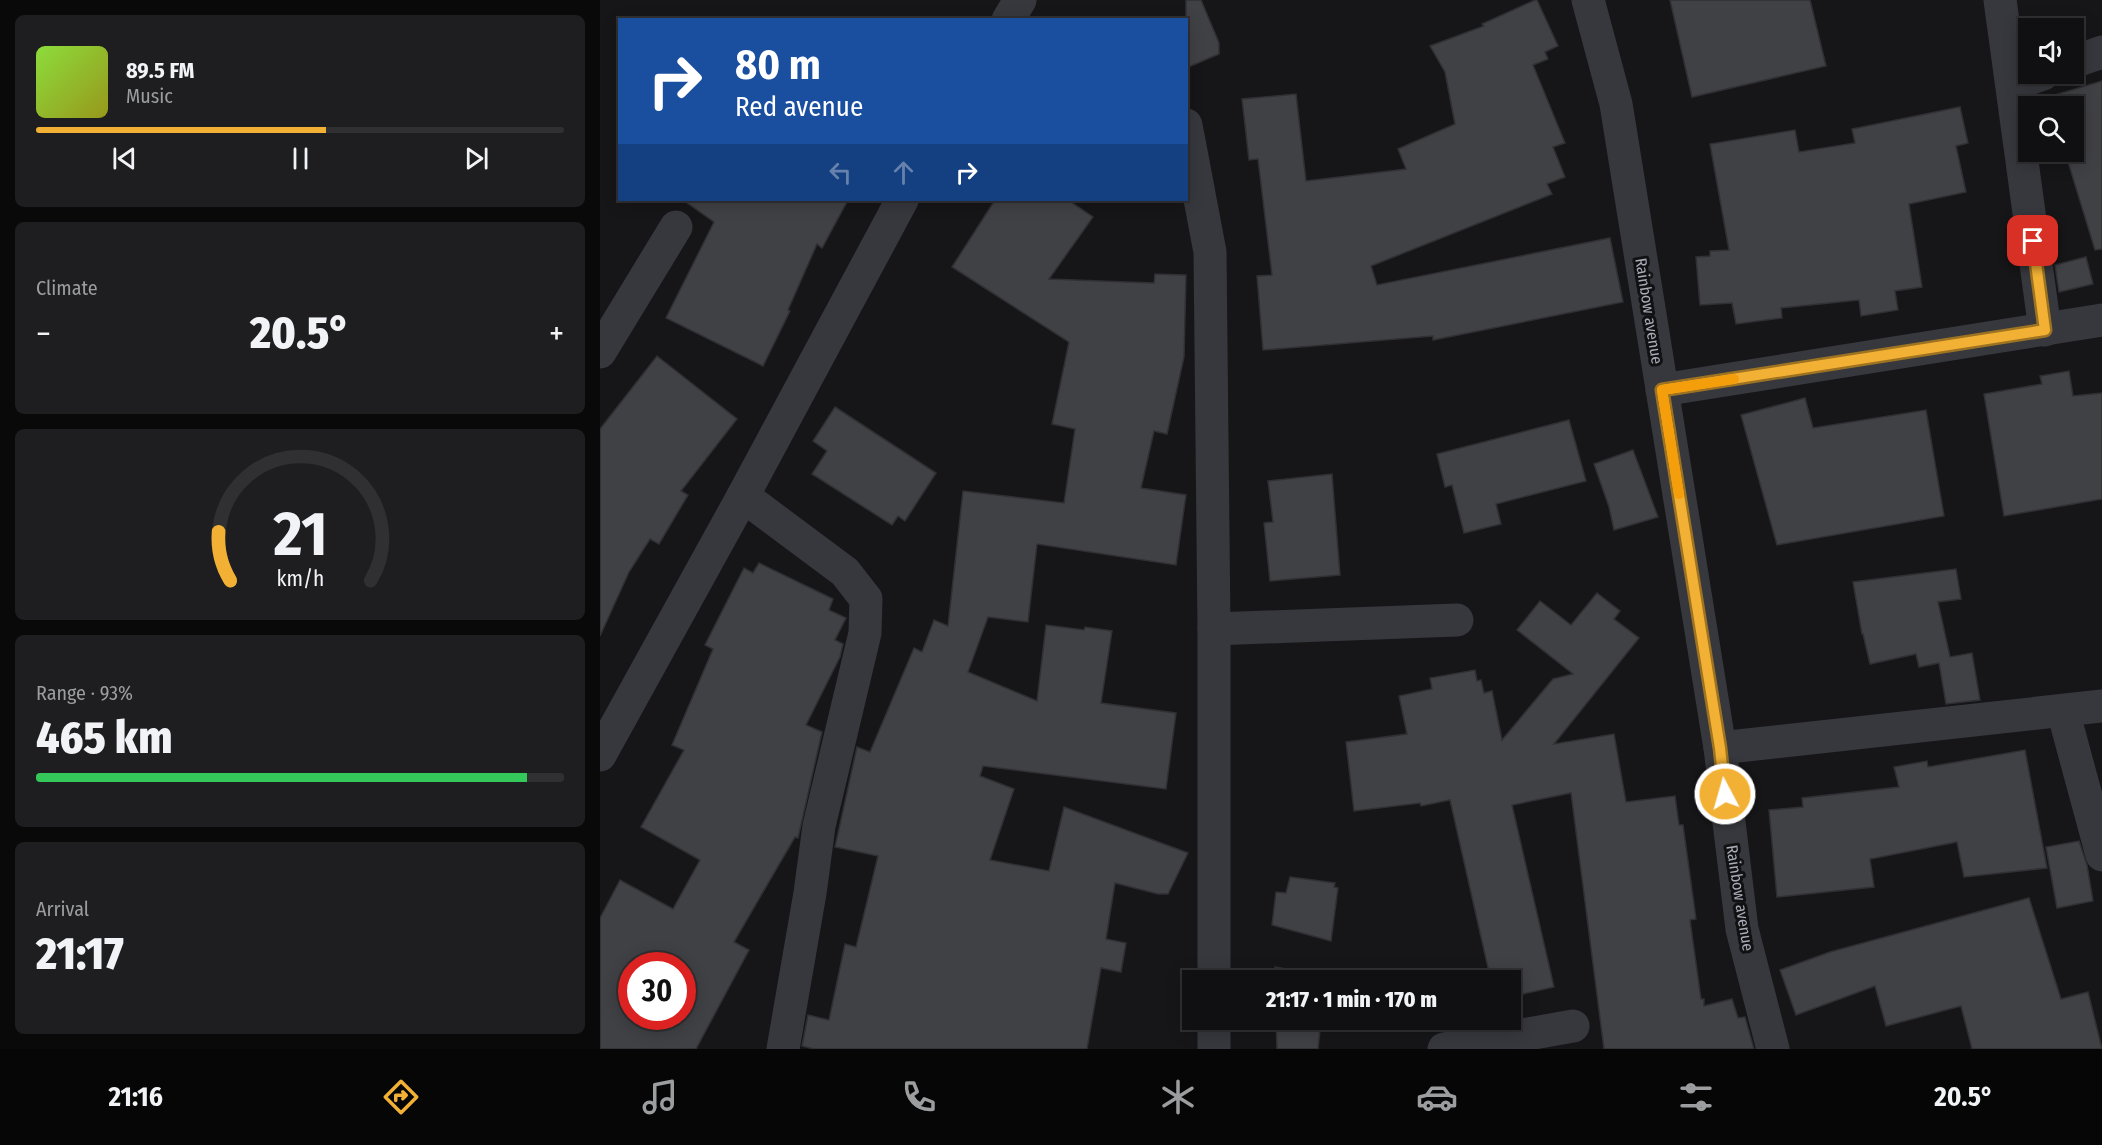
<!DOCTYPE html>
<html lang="en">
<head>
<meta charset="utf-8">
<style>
  :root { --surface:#101012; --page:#1e1e20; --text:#f1f3f6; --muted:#9c9d9f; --line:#303032; --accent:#f2b134 }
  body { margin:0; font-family:"Fira Sans Condensed",sans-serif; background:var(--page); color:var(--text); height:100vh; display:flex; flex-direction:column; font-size:22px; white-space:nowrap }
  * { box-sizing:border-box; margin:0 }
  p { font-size:20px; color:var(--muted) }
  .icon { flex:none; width:33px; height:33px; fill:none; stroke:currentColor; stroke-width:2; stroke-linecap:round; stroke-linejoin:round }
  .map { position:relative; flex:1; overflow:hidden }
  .side { display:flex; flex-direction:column; gap:15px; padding:15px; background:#09090a; width:600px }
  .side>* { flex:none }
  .banner { position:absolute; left:18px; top:18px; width:570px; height:183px; border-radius:0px; box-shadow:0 3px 15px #0003,0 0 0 2px var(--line); background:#1a4fa0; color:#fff; overflow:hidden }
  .buttons { position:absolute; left:1418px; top:18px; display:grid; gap:12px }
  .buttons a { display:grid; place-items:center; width:66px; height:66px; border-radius:0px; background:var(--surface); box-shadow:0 3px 15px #0003,0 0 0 2px var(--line); font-size:30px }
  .speed { position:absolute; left:18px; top:952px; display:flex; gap:12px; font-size:30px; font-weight:700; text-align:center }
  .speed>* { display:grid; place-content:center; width:78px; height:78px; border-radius:50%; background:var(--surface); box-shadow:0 3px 15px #0003,0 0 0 2px var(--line); line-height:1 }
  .speed .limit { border:9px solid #d22; background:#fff; color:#111 }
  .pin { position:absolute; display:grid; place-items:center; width:51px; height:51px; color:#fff; margin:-26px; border-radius:12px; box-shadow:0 3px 9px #0006 }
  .me { position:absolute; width:66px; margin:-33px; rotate:354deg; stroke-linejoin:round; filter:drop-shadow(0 0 4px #0008) }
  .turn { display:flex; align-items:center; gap:21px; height:126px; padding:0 18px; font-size:27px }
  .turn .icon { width:78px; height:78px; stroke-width:2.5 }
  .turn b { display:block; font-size:42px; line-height:51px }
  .lanes { display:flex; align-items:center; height:57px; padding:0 18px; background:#0003; justify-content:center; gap:30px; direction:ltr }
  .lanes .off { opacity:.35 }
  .big { font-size:45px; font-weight:800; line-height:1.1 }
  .side .card { flex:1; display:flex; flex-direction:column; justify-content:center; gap:9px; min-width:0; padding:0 21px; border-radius:9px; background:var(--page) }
  .side .dial { align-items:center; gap:0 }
  .dial svg { height:156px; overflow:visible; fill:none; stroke:var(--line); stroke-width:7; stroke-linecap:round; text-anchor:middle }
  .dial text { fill:var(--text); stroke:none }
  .song { display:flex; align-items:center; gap:18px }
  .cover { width:72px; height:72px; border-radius:9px; background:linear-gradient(135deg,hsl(90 70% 55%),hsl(60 70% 35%)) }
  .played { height:6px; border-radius:3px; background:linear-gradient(90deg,var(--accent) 55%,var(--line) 55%) }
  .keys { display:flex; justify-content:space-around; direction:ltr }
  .heat { display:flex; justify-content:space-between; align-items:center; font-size:33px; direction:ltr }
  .charge { height:9px; border-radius:4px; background:linear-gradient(90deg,#34c759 93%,var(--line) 0) }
  .trip { position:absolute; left:582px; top:970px; width:339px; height:60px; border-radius:0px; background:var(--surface); box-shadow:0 3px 15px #0003,0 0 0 2px var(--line); font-weight:800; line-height:60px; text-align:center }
  .dock { display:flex; height:96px; justify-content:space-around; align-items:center; background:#060607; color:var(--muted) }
  .dock .icon { width:42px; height:42px }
  .dock .selected { color:var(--accent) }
  .dock b { font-size:27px; color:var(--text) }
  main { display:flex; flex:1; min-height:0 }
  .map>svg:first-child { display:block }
  .building { fill:#404145; stroke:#303034; stroke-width:1.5; fill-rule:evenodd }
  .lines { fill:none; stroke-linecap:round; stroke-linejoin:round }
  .street { stroke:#37383d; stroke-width:33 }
  .route-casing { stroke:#9d7322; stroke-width:15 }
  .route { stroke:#f2b134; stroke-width:10 }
  .slow { stroke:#f59e0b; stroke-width:10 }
  .labels { text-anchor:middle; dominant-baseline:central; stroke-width:6; stroke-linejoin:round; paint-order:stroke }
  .street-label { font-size:16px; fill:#a8adb8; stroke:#111113 }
</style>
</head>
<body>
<main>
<section class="side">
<div class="card">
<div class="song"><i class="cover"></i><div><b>89.5 FM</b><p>Music</p></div></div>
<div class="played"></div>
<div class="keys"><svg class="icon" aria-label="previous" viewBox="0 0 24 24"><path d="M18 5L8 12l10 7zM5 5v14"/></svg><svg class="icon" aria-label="pause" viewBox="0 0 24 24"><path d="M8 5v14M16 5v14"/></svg><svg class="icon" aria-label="next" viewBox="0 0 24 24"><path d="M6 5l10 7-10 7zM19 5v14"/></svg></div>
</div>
<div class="card"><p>Climate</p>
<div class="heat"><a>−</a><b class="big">20.5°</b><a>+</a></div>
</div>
<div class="card dial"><svg viewBox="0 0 100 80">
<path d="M14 69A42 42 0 1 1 86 69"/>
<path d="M14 69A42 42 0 0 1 8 44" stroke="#f2b134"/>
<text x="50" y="56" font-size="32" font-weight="700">21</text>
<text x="50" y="72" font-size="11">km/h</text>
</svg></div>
<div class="card"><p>Range · 93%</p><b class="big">465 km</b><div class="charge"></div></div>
<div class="card"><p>Arrival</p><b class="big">21:17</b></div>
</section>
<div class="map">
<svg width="1502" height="1049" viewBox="0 0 1502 1049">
  <rect width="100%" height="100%" fill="#161618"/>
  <g class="building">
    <polygon points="586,0 601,0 619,43 619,54 586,68"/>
    <polygon points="935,0 937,0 958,46 945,52 948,59 933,65 965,143 953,147 965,177 947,184 952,194 771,266 777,285 1010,238 1023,302 833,340 833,336 663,350 657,276 672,275 658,159 649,160 642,99 696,94 706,181 806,169 798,149 855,124 845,72 830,46 884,26 882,24"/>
    <polygon points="1070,0 1210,0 1226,66 1092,97"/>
    <polygon points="1502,81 1502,249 1495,250 1465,152 1473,152 1473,106 1451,106 1448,97"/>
    <polygon points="1360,107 1368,143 1356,146 1366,192 1309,204 1322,287 1295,291 1298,310 1261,316 1259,300 1181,308 1182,318 1136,324 1132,303 1100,305 1096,257 1110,256 1110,251 1129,250 1110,144 1195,130 1199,152 1255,143 1252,129"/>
    <polygon points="83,200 248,200 222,248 217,244 188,310 190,311 163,366 66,318 114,222"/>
    <polygon points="395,200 468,200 493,217 449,279 554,283 555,274 586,275 584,357 567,434 554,431 541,488 586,495 576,565 437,544 428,622 388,617 368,672 437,701 446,625 484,630 485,627 512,631 501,703 576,713 566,789 383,766 380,776 414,789 390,860 449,871 464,807 588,853 568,894 558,894 515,883 506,939 526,943 521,972 501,968 487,1049 214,1049 202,1046 208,1015 229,1020 245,944 256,947 278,856 235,847 257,747 270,752 314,648 322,652 334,620 348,626 363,491 464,503 475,429 452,424 469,342 352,267"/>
    <polygon points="1486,257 1493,284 1459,292 1455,265"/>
    <polygon points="57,356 137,419 81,491 88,495 59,544 50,539 29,572 0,636 0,429"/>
    <polygon points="1469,371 1473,396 1502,393 1502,499 1404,516 1384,394 1442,384 1440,376"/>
    <polygon points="1205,398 1213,428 1326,410 1344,516 1177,545 1141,415"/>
    <polygon points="235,407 336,473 305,521 298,516 292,525 212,474 227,451 213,441"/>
    <polygon points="969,420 986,481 896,504 901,524 864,533 852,485 845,487 837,454"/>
    <polygon points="1033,450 1058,517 1014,530 1009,507 994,464"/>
    <polygon points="732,474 740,575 670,581 664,523 673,522 668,481"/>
    <path d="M159 563 233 599 229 610 246 618 235 640 243 644 240 657 206 725 222 732 198 838 195 837 134 942 149 950 96 1049H0V918L20 880 73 909 100 860 41 827 84 750 72 745 113 649 105 645 144 568 153 573ZM32 966H82V1017H32Z"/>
    <polygon points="1356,569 1361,599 1338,602 1350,657 1372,653 1380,700 1346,704 1339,663 1319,667 1316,654 1270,664 1263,634 1262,634 1253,582"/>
    <polygon points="997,593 1020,611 1014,619 1039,638 954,744 1014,734 1026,802 1075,796 1079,825 1083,825 1096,919 1090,920 1101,999 1104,999 1104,1006 1132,999 1138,1018 1145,1017 1154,1049 1004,1049 971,793 912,805 954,987 910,997 910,981 891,981 850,800 821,806 820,803 754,811 746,742 807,734 799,696 832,689 830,678 875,670 877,681 881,680 884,693 892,691 902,740 953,679 973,674 917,630 940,601 971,625"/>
    <polygon points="1425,750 1447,868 1364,877 1357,842 1270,859 1274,887 1177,897 1169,810 1203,807 1202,798 1299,787 1294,767 1327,761 1328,767"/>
    <polygon points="1479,841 1487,865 1493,901 1457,908 1446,847"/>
    <polygon points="690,877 735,883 734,887 738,888 731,941 672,925 676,892 686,893"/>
    <polygon points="1429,898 1461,999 1488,992 1502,1049 1372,1049 1361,1006 1286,1026 1275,986 1196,1015 1180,970 1230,952"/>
    <polygon points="675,967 727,976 726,981 676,981"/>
    <polygon points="676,1020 721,1020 718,1049 677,1049"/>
  </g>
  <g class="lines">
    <g class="street">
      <polyline points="988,0 1016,104 1120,748 1142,929 1173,1049"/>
      <polyline points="1400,0 1445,330"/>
      <polyline points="408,20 420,0"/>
      <polyline points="1473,62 1502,52"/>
      <polyline points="1412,85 1443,74"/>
      <polyline points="586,125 610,252 614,629 614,981"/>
      <polyline points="0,352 76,227"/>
      <polyline points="1062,390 1502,320"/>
      <polyline points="143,496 245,572 266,599 265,633 219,826 210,893 183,1049"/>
      <polyline points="614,629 857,620"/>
      <polyline points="1463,711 1502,855"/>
      <polyline points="1120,748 1502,706"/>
      <polyline points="0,755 143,496 302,200"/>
      <polyline points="614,1049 614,1020"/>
      <polyline points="844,1049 973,1026"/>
    </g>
  </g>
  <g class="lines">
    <defs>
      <polyline id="route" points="1125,794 1120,748 1062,390 1445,330 1433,241"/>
    </defs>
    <use href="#route" class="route-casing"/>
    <use href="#route" class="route"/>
    <polyline class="slow" points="1079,494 1062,390 1134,379"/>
  </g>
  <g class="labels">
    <g class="street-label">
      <text transform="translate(1049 311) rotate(81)">Rainbow avenue</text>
      <text transform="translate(1140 898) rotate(81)">Rainbow avenue</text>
    </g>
  </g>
</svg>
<div class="buttons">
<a><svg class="icon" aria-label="sound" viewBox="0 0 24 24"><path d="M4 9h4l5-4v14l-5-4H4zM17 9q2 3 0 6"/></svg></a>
<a><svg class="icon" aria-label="search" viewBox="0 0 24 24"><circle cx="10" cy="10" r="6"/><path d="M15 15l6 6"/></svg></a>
</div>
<div class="speed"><div class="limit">30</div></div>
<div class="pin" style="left:1433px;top:241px;background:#d93025"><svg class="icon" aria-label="arrive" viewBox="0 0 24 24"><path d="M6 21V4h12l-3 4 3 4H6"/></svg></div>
<svg class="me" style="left:1125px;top:794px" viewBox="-20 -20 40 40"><circle r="17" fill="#f2b134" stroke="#fff" stroke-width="3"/><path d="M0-11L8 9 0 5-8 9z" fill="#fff"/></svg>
<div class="trip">21:17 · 1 min · 170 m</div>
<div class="banner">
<div class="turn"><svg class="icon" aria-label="right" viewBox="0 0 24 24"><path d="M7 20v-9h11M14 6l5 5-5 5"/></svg><div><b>80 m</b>Red avenue</div></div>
<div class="lanes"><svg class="icon off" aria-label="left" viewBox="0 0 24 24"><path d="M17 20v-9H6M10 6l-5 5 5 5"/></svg><svg class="icon off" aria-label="ahead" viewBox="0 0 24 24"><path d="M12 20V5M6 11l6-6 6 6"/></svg><svg class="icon" aria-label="right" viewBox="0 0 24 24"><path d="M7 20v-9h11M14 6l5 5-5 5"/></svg></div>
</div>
</div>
</main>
<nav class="dock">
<b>21:16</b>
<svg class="icon selected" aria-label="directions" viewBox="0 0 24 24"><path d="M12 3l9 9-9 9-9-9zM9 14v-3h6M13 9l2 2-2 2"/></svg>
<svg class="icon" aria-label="music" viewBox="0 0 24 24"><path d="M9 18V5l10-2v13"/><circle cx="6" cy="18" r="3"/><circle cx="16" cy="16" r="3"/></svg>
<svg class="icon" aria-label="phone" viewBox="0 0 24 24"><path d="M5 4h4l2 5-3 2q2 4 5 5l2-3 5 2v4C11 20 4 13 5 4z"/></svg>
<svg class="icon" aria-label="climate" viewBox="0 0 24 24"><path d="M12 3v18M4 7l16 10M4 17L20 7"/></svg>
<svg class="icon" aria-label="car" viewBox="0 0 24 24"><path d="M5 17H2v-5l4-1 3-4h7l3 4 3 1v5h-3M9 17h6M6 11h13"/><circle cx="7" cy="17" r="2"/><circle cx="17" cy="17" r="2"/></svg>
<svg class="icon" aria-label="filters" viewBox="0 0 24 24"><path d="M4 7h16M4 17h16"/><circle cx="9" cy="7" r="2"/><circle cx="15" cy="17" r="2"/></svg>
<b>20.5°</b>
</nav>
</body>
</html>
